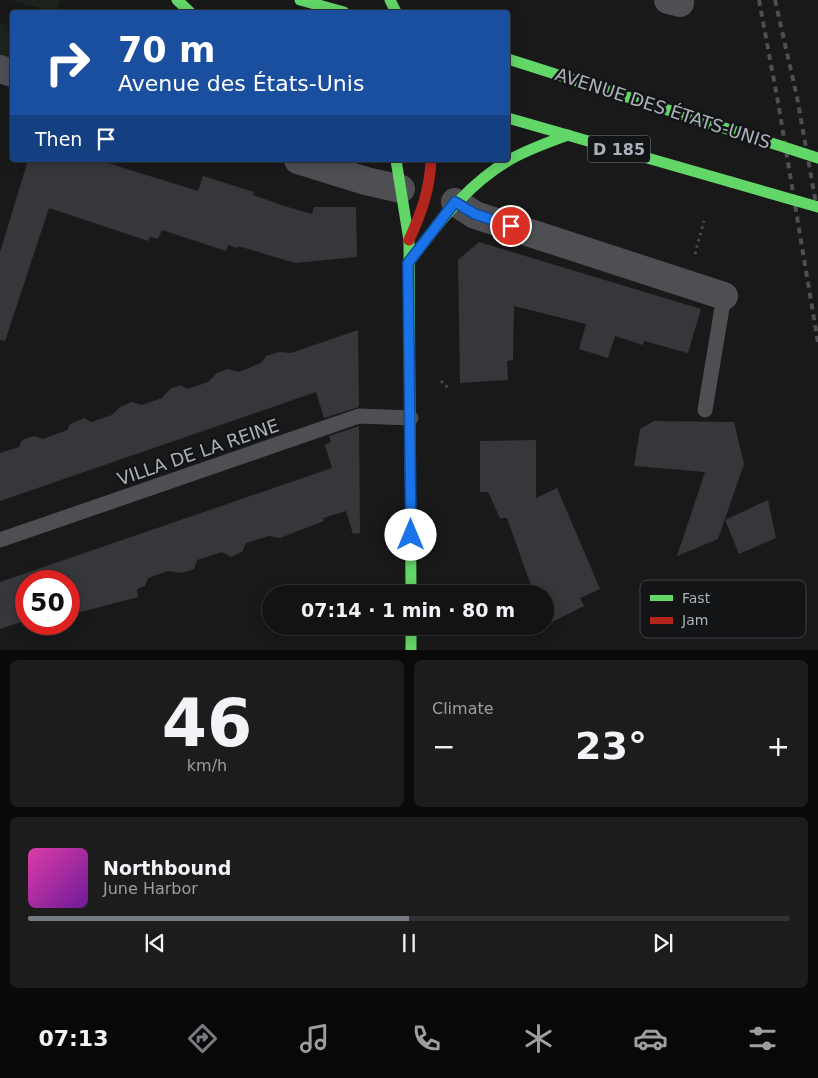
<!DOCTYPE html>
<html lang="en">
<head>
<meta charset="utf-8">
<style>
  :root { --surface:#131314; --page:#1c1c1d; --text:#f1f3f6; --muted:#9d9ea0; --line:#323234; --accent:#777c83 }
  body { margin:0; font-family:"DejaVu Sans",sans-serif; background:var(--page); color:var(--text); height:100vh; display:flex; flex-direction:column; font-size:19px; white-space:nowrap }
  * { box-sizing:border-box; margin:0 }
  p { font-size:16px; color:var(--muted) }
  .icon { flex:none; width:28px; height:28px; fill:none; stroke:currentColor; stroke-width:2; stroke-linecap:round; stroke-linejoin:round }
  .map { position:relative; height:650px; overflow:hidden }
  .drawer { display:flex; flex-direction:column; gap:10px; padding:10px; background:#0a0a0b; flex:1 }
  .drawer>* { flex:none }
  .banner { position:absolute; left:10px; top:10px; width:500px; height:152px; border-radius:5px; box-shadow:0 2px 12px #0003,0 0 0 1px var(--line); background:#1a4fa0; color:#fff; overflow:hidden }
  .speed { position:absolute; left:15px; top:570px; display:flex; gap:10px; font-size:25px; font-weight:700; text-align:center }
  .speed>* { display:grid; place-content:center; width:65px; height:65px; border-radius:50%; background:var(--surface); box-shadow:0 2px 12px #0003,0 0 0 1px var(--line); line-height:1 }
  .speed .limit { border:8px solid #d22; background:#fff; color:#111 }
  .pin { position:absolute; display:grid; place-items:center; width:42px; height:42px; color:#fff; margin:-21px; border:2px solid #fff; border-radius:50%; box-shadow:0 1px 5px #0007 }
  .me { position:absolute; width:55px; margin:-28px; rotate:0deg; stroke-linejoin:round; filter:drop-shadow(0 0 4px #0008) }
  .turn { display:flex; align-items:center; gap:18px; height:105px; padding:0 25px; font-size:22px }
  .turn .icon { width:65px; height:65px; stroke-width:2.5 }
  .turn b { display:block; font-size:35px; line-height:42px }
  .then { display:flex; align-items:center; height:48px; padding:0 25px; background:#0003; gap:10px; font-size:19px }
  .big { font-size:38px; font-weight:700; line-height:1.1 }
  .drawer .tile { flex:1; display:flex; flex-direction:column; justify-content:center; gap:8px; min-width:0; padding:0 18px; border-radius:8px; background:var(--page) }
  .drawer .dial { align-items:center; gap:0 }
  .dial b { font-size:65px; line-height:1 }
  .song { display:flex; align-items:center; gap:15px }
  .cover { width:60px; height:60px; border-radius:8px; background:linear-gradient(135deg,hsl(320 70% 55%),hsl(280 70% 35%)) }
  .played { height:5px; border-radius:2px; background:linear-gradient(90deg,var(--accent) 50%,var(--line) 50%) }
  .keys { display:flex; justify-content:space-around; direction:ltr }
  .heat { display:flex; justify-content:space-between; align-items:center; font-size:28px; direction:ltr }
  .drawer .tiles { flex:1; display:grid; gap:10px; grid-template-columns:1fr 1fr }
  .tile:last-child { grid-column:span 2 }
  .trip { position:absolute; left:262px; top:585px; width:292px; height:50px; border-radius:25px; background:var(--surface); box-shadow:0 2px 12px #0003,0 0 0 1px var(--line); font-weight:700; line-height:50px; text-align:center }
  .menu { display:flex; height:80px; justify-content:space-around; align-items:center; background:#080808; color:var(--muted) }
  .menu .icon { width:35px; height:35px }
  .menu .current { color:var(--accent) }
  .menu b { font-size:22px; color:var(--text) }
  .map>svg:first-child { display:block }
  .green { fill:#1d241d }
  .building { fill:#36373a }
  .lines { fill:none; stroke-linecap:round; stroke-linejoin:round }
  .path { stroke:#494b4d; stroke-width:3; stroke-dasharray:2.5 4; stroke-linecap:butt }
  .lane { stroke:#4d4f53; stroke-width:15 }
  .street { stroke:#4d4f53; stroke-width:28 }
  .fast { stroke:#63d668; stroke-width:11 }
  .jam { stroke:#b3261e; stroke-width:11 }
  .rail { stroke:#4d4f52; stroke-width:4; stroke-dasharray:6 5; stroke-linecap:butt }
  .fast-bridge { stroke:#63d668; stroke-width:11 }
  .route-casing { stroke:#114b97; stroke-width:12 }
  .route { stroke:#1a73e8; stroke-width:9 }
  .labels { text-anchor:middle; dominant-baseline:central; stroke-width:5; stroke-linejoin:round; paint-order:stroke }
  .shield { fill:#131416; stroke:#7d828a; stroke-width:1 }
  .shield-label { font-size:16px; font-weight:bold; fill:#aab1bb }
  .street-label { font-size:18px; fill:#aab1bb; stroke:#131416 }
  .key { fill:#131416; stroke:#404348; stroke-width:1 }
  .key-label { font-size:14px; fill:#aab1bb }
</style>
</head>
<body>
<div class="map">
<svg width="818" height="651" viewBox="0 0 818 651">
  <rect width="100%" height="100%" fill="#19191a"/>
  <g class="green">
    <polygon points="11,0 60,0 56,12 52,12"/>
    <polygon points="0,23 12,27 12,60 0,56"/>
  </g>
  <g class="building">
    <polygon points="28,160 98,160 198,191 203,176 254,192 253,195 281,205 312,214 314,207 356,207 357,257 295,263 238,246 238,248 228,245 226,251 162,230 158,239 150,237 148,241 49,208 5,341 0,340 0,252"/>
    <polygon points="479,242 701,309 688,353 644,341 643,345 615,336 608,358 579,349 586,324 514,306 513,360 507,361 508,380 460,383 458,260"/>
    <polygon points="358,330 359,407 324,418 316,392 0,501 0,453 19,447 22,440 34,436 43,439 67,430 70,424 84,418 91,422 112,415 120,407 132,402 142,405 162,398 170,389 180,385 188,389 208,382 217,373 228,369 239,372 261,363 266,356 279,352 291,353"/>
    <polygon points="654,421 734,422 744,464 718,539 677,556 705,472 634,466 640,429"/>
    <polygon points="359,426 360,533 353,534 346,511 323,518 324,521 280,538 269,536 246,543 242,552 231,557 222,552 197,560 194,569 182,573 168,571 148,578 145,586 137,589 138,597 69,615 69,581 26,581 26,620 0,629 0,582 332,468 325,445 331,442 329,436"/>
    <polygon points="536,440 536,498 557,488 600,589 580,598 584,606 546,625 546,594 534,594 507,518 500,518 488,492 480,492 480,441"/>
    <polygon points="768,500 776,538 739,554 725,520"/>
  </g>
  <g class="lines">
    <g class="path">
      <polyline points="487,12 489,6"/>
      <polyline points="695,254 704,221"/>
      <polyline points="441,381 448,388"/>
    </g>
    <g class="lane">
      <polyline points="705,410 724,296"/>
      <polyline points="0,540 359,416 411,418"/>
    </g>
    <g class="street">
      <polyline points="668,0 680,3"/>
      <polyline points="0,69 12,73"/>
      <polyline points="298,160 366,181 401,189"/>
      <polyline points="455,202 475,215 724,296"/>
    </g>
    <g class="fast">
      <polyline points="177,0 190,12"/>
      <polyline points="300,0 344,12"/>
      <polyline points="390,0 396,12"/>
      <polyline points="508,59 718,126"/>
      <polyline points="508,118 731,182"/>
      <polyline points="396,160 409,240 411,594"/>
      <path d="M408 263C438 224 467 184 511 159 529 149 549 142 568 135"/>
      <polyline points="411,626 411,651"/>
    </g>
    <path class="jam" d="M409 240C421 214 430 189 431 160"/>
    <g class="rail">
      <polyline points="759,0 778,102 818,343"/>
      <polyline points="775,0 797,97 818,215"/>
    </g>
    <g class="fast-bridge">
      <polyline points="718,126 818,158"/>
      <polyline points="731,182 818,207"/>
    </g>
  </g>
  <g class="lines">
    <defs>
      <polyline id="route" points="411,535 408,263 455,202 475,214 511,226"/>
    </defs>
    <use href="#route" class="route-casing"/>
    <use href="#route" class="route"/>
  </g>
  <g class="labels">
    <rect class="shield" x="588" y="135.5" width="62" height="27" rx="4"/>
    <g class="shield-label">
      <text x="619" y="149">D 185</text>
    </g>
    <g class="street-label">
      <text transform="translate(663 108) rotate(18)">AVENUE DES ÉTATS-UNIS</text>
      <text transform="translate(198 452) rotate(-19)">VILLA DE LA REINE</text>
    </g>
  </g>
  <rect x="640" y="580" width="166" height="58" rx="8" class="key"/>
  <rect x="650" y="595" width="23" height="6" fill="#63d668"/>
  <rect x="650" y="617" width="23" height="7" fill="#b3261e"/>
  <g class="key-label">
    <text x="682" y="603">Fast</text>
    <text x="682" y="625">Jam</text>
  </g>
</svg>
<div class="speed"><div class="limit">50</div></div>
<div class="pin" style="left:511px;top:226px;background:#d93025"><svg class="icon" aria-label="arrive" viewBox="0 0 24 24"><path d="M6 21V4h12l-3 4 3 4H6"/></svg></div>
<svg class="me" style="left:411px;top:535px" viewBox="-20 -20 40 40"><circle r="19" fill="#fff"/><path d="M0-13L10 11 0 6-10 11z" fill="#1a73e8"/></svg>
<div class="trip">07:14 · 1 min · 80 m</div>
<div class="banner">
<div class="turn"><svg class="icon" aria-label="right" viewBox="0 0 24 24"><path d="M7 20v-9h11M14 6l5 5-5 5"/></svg><div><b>70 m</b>Avenue des États-Unis</div></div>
<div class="then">Then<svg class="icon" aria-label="arrive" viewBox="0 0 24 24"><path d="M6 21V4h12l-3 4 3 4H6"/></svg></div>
</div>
</div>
<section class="drawer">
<div class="tiles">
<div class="tile dial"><b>46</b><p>km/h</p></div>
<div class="tile"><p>Climate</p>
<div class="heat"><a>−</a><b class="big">23°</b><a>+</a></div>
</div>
<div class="tile">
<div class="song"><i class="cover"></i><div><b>Northbound</b><p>June Harbor</p></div></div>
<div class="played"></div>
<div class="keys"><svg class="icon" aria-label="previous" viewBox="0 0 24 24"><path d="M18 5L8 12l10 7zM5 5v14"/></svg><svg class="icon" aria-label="pause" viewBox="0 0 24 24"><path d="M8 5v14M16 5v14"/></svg><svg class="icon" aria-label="next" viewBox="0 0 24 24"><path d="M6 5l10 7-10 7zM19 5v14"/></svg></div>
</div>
</div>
</section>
<nav class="menu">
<b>07:13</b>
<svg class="icon current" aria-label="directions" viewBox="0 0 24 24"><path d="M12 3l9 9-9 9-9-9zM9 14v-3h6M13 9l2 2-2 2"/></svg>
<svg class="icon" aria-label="music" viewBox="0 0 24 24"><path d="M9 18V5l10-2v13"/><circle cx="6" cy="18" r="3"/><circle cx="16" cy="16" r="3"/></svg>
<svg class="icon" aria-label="phone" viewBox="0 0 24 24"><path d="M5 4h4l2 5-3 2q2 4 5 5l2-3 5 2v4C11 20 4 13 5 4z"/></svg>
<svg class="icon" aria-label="climate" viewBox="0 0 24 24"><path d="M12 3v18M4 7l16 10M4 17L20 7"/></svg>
<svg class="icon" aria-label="car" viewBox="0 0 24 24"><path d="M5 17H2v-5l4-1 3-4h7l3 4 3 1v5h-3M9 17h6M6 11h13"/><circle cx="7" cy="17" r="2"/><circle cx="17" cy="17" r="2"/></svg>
<svg class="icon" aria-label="filters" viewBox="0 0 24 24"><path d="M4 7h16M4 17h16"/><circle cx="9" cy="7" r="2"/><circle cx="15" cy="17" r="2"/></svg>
</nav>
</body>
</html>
